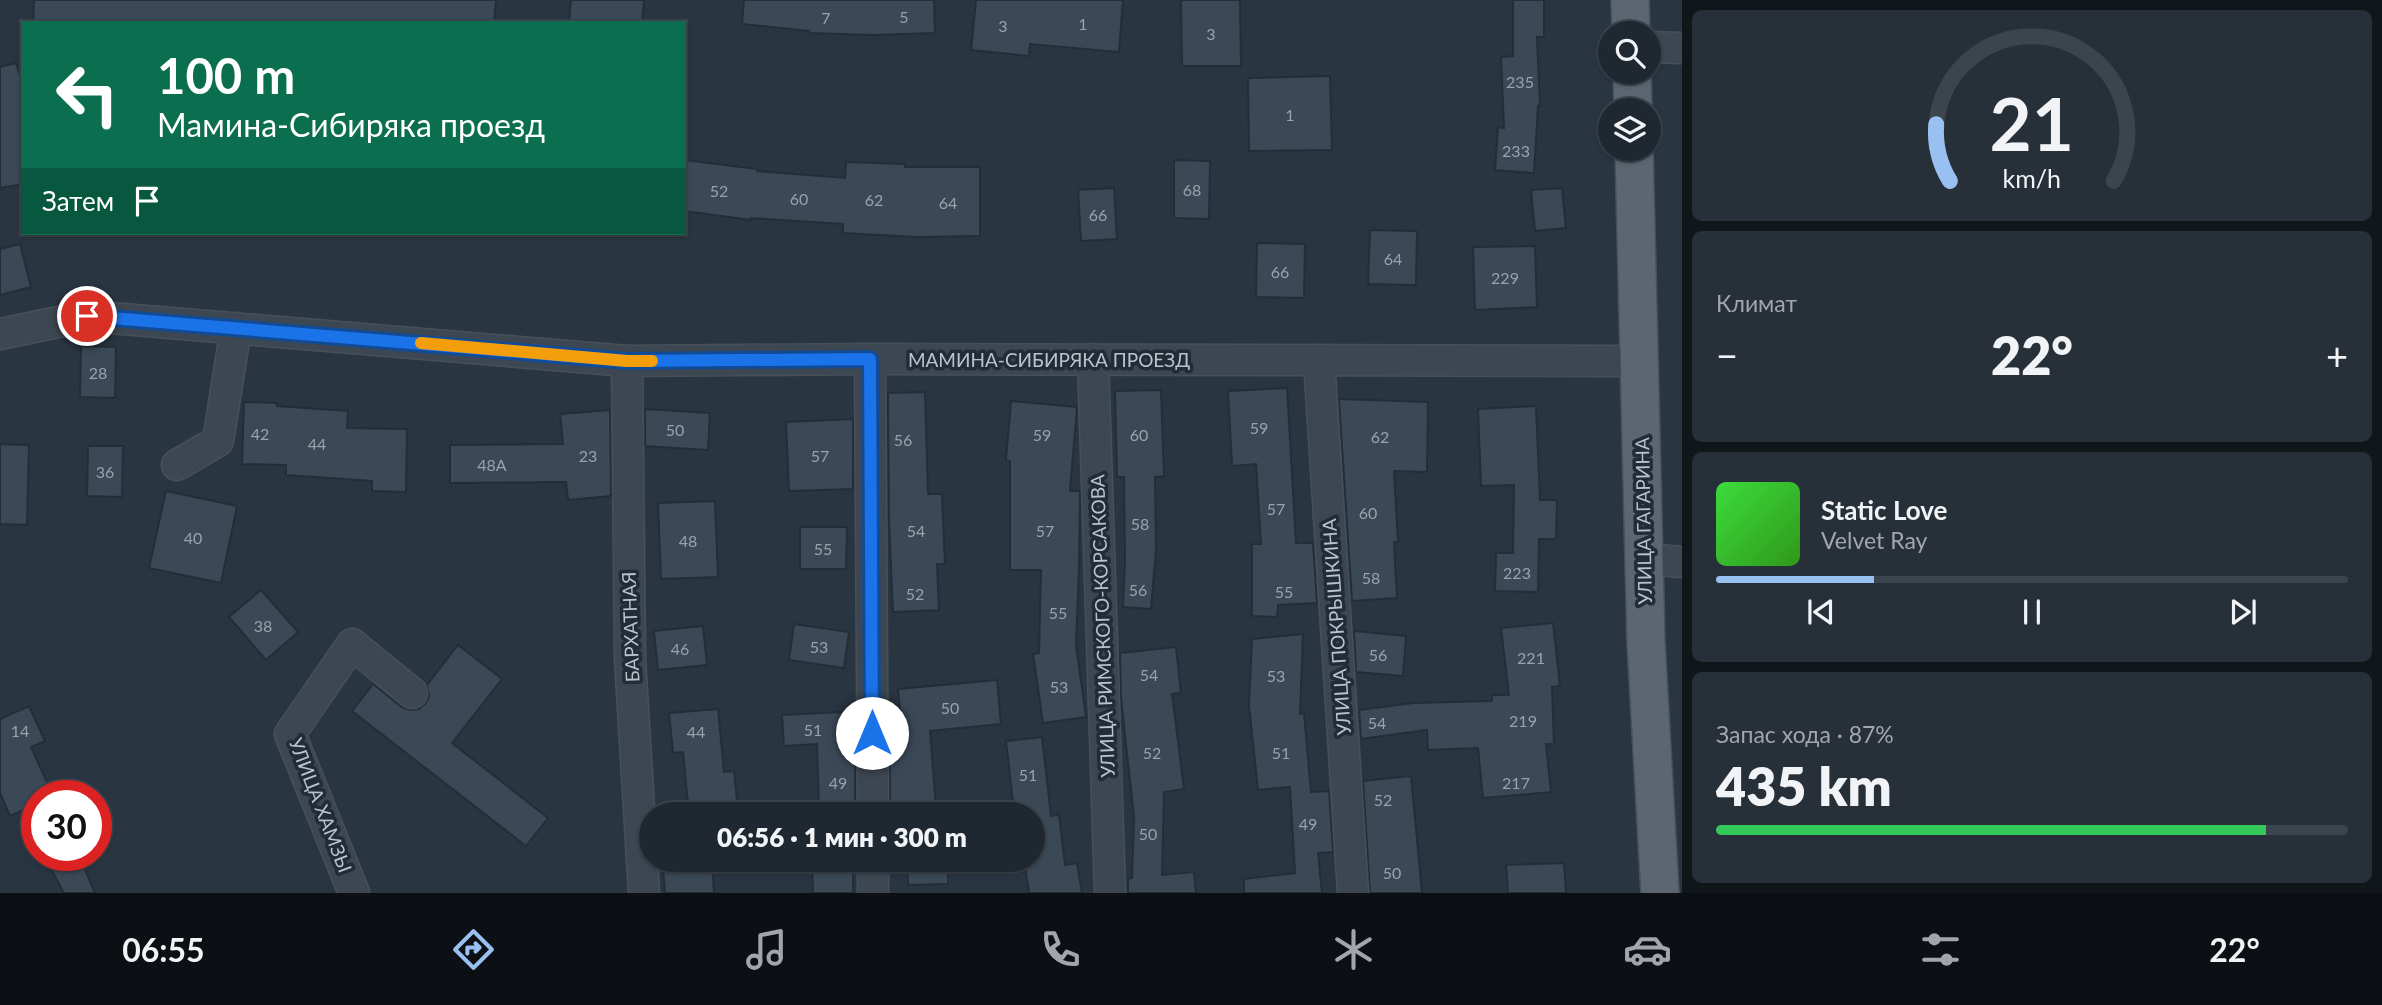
<!DOCTYPE html>
<html lang="ru">
<head>
<meta charset="utf-8">
<style>
  :root { --surface:#1f2831; --page:#273039; --text:#f1f3f6; --muted:#a1a6ab; --line:#3c444d; --accent:#98c1f1 }
  body { margin:0; font-family:Lato,sans-serif; background:var(--page); color:var(--text); height:100vh; display:flex; flex-direction:column; font-size:26px; white-space:nowrap }
  * { box-sizing:border-box; margin:0 }
  p { font-size:23px; color:var(--muted) }
  .icon { flex:none; width:38px; height:38px; fill:none; stroke:currentColor; stroke-width:2; stroke-linecap:round; stroke-linejoin:round }
  .map { position:relative; flex:1; overflow:hidden }
  .panel { display:flex; flex-direction:column; gap:10px; padding:10px; background:#11161b; width:700px }
  .panel>* { flex:none }
  .top-card { position:absolute; left:21px; top:21px; width:665px; height:214px; border-radius:0px; box-shadow:0 2px 5px #0004,0 0 0 2px var(--line); background:#0b6e4f; color:#fff; overflow:hidden }
  .buttons { position:absolute; left:1598px; top:21px; display:grid; gap:14px }
  .buttons a { display:grid; place-items:center; width:63px; height:63px; border-radius:50%; background:var(--surface); box-shadow:0 2px 5px #0004,0 0 0 2px var(--line); font-size:35px }
  .speed { position:absolute; left:21px; top:780px; display:flex; gap:14px; font-size:35px; font-weight:700; text-align:center }
  .speed>* { display:grid; place-content:center; width:91px; height:91px; border-radius:50%; background:var(--surface); box-shadow:0 2px 5px #0004,0 0 0 2px var(--line); line-height:1 }
  .speed .limit { border:10px solid #d22; background:#fff; color:#111 }
  .pin { position:absolute; display:grid; place-items:center; width:60px; height:60px; color:#fff; margin:-30px; border:4px solid #fff; border-radius:50%; box-shadow:0 2px 7px #0007 }
  .me { position:absolute; width:77px; margin:-38px; rotate:0deg; stroke-linejoin:round; filter:drop-shadow(0 0 5px #0008) }
  .turn { display:flex; align-items:center; gap:24px; height:147px; padding:0 21px; font-size:32px }
  .turn .icon { width:91px; height:91px; stroke-width:2.5 }
  .turn b { display:block; font-size:49px; line-height:60px }
  .then { display:flex; align-items:center; height:66px; padding:0 21px; background:#0003; gap:14px; font-size:26px }
  .big { font-size:52px; font-weight:800; line-height:1.1 }
  .panel .tile { flex:1; display:flex; flex-direction:column; justify-content:center; gap:10px; min-width:0; padding:0 24px; border-radius:10px; background:var(--page) }
  .panel .dial { align-items:center; gap:0 }
  .dial svg { height:182px; overflow:visible; fill:none; stroke:var(--line); stroke-width:7; stroke-linecap:round; text-anchor:middle }
  .dial text { fill:var(--text); stroke:none }
  .song { display:flex; align-items:center; gap:21px }
  .cover { width:84px; height:84px; border-radius:10px; background:linear-gradient(135deg,hsl(120 70% 55%),hsl(110 70% 35%)) }
  .played { height:7px; border-radius:4px; background:linear-gradient(90deg,var(--accent) 25%,var(--line) 25%) }
  .keys { display:flex; justify-content:space-around; direction:ltr }
  .heat { display:flex; justify-content:space-between; align-items:center; font-size:38px; direction:ltr }
  .charge { height:10px; border-radius:5px; background:linear-gradient(90deg,#34c759 87%,var(--line) 0) }
  .trip { position:absolute; left:639px; top:802px; width:406px; height:70px; border-radius:35px; background:var(--surface); box-shadow:0 2px 5px #0004,0 0 0 2px var(--line); font-weight:800; line-height:70px; text-align:center }
  .tab-bar { display:flex; height:112px; justify-content:space-around; align-items:center; background:#0c1014; color:var(--muted) }
  .tab-bar .icon { width:49px; height:49px }
  .tab-bar .current { color:var(--accent) }
  .tab-bar b { font-size:32px; color:var(--text) }
  main { display:flex; flex:1; min-height:0 }
  .map>svg:first-child { display:block }
  .building { fill:#3b4957; stroke:#232e38; stroke-width:2 }
  .lines { fill:none; stroke-linecap:round; stroke-linejoin:round }
  .minor-casing { stroke:#47505a; stroke-width:33 }
  .major-casing { stroke:#47505a; stroke-width:40 }
  .minor { stroke:#3d4751; stroke-width:30 }
  .major { stroke:#5b6671; stroke-width:37 }
  .route-casing { stroke:#114b97; stroke-width:18 }
  .route { stroke:#1a73e8; stroke-width:12 }
  .slow { stroke:#f59e0b; stroke-width:12 }
  .labels { text-anchor:middle; dominant-baseline:central; stroke-width:7; stroke-linejoin:round; paint-order:stroke }
  .number-label { font-size:16px; fill:#98a2ac }
  .street-label { font-size:19px; fill:#bac2cb; stroke:#212c36 }
</style>
</head>
<body>
<main>
<div class="map">
<svg width="1682" height="893" viewBox="0 0 1682 893">
  <rect width="100%" height="100%" fill="#293541"/>
  <g class="building">
    <polygon points="34,0 496,0 494,23 411,20 411,23 33,23"/>
    <polygon points="571,0 644,0 642,23 569,23"/>
    <polygon points="744,0 934,0 935,33 874,35 809,33 809,31 742,24"/>
    <polygon points="976,0 1123,0 1119,52 1030,44 1029,56 971,50"/>
    <polygon points="1181,0 1240,0 1241,66 1182,66"/>
    <polygon points="1513,0 1544,0 1544,37 1537,37 1540,106 1538,106 1534,173 1495,170 1498,127 1504,128 1501,57 1513,56"/>
    <polygon points="16,63 23,85 23,184 0,188 0,67"/>
    <polygon points="1330,76 1332,150 1249,151 1248,78"/>
    <polygon points="684,160 757,169 757,171 845,178 846,162 905,164 905,167 980,167 980,236 917,237 843,233 843,224 751,218 751,220 684,211"/>
    <polygon points="1174,160 1210,161 1209,219 1174,218"/>
    <polygon points="1114,188 1117,239 1081,241 1078,190"/>
    <polygon points="1562,188 1566,228 1535,231 1531,190"/>
    <polygon points="1370,230 1417,231 1416,285 1368,284"/>
    <polygon points="1257,243 1305,244 1304,298 1256,297"/>
    <polygon points="20,244 31,287 0,295 0,249"/>
    <polygon points="1535,246 1537,307 1475,310 1473,247"/>
    <polygon points="81,346 116,347 115,398 80,397"/>
    <polygon points="1287,388 1296,543 1313,543 1317,603 1278,605 1277,617 1252,616 1252,544 1261,544 1256,464 1232,466 1228,391"/>
    <polygon points="1161,390 1164,476 1155,477 1156,550 1151,609 1123,607 1125,562 1124,477 1117,477 1115,391"/>
    <polygon points="925,392 928,494 942,494 945,564 937,564 939,610 893,612 889,523 888,393"/>
    <polygon points="1339,399 1428,402 1427,472 1394,471 1398,542 1394,542 1397,598 1352,601"/>
    <polygon points="1011,401 1077,407 1070,491 1080,491 1079,570 1076,645 1086,717 1043,723 1033,654 1039,653 1041,570 1010,570 1010,461 1006,460"/>
    <polygon points="244,402 277,403 277,406 348,411 347,428 407,429 406,492 372,491 372,481 286,475 286,465 242,464"/>
    <polygon points="1536,406 1540,500 1557,500 1556,539 1539,539 1538,592 1495,591 1496,553 1513,553 1514,485 1481,486 1478,409"/>
    <polygon points="645,409 710,413 708,450 645,446"/>
    <polygon points="610,410 611,496 568,500 566,482 450,483 450,445 563,444 560,414"/>
    <polygon points="853,419 853,489 789,491 786,422"/>
    <polygon points="0,444 29,445 27,525 0,524"/>
    <polygon points="88,446 123,446 122,497 87,496"/>
    <polygon points="166,491 237,506 221,583 149,568"/>
    <polygon points="715,501 718,577 661,579 658,503"/>
    <polygon points="800,527 847,527 846,569 800,569"/>
    <polygon points="261,590 298,632 266,660 229,617"/>
    <polygon points="1553,623 1560,686 1552,687 1554,744 1546,744 1551,792 1483,798 1478,748 1428,750 1427,730 1361,739 1359,710 1413,703 1492,701 1492,695 1509,695 1501,628"/>
    <polygon points="794,624 849,632 844,668 789,660"/>
    <polygon points="703,626 707,665 658,670 654,631"/>
    <polygon points="1354,631 1406,636 1403,676 1356,672"/>
    <polygon points="1303,634 1300,714 1304,713 1311,792 1329,791 1333,852 1318,853 1322,893 1244,893 1244,879 1295,873 1290,787 1258,790 1249,705 1252,639"/>
    <polygon points="458,645 502,679 452,743 548,818 526,846 352,711 373,684 402,707 410,710 419,709 426,703 429,696 427,685"/>
    <polygon points="1176,647 1181,693 1172,694 1184,789 1164,792 1162,875 1194,872 1196,893 1128,893 1128,879 1132,878 1134,817 1121,698 1120,653"/>
    <polygon points="997,680 1001,724 930,731 936,806 894,809 890,808 890,743 903,742 898,689"/>
    <polygon points="29,706 45,741 31,747 53,796 37,796 37,841 21,811 10,816 0,793 0,719"/>
    <polygon points="718,709 724,772 734,771 738,810 689,814 683,752 673,753 669,713"/>
    <polygon points="842,712 844,756 855,755 855,808 819,809 817,744 784,746 782,715"/>
    <polygon points="1042,737 1051,816 1059,815 1065,865 1077,863 1082,893 1029,893 1024,859 1032,859 1032,809 1014,811 1006,741"/>
    <polygon points="1411,776 1422,893 1370,893 1363,781"/>
    <polygon points="44,856 79,856 95,893 64,893"/>
    <polygon points="812,859 853,859 853,893 813,893"/>
    <polygon points="907,859 948,859 948,884 908,885"/>
    <polygon points="1564,863 1566,893 1508,893 1506,865"/>
    <polygon points="712,864 714,893 665,893 663,868"/>
  </g>
  <g class="lines">
    <defs>
      <g id="minor">
        <polyline points="1648,47 1682,48"/>
        <polyline points="0,334 87,316 627,361 870,359 1639,361"/>
        <polyline points="870,359 873,814"/>
        <polyline points="1093,359 1110,893"/>
        <polyline points="1319,360 1353,893"/>
        <polyline points="627,361 630,658 644,893"/>
        <polyline points="177,465 218,441 236,328"/>
        <polyline points="1645,559 1682,562"/>
        <polyline points="873,859 873,893"/>
        <polyline points="354,893 290,734 352,644 412,693"/>
      </g>
      <g id="major">
        <polyline points="1630,0 1631,33"/>
        <polyline points="1632,72 1633,110"/>
        <polyline points="1634,149 1646,642 1660,893"/>
      </g>
    </defs>
    <use href="#minor" class="minor-casing"/>
    <use href="#major" class="major-casing"/>
    <use href="#minor" class="minor"/>
    <use href="#major" class="major"/>
  </g>
  <g class="lines">
    <defs>
      <polyline id="route" points="87,316 627,361 870,359 872,733"/>
    </defs>
    <use href="#route" class="route-casing"/>
    <use href="#route" class="route"/>
    <polyline class="slow" points="421,343 627,361 652,361"/>
  </g>
  <g class="labels">
    <g class="number-label">
      <text x="904" y="16">5</text>
      <text x="826" y="17">7</text>
      <text x="1083" y="23">1</text>
      <text x="1003" y="25">3</text>
      <text x="1211" y="33">3</text>
      <text x="1520" y="81">235</text>
      <text x="1290" y="114">1</text>
      <text x="1516" y="150">233</text>
      <text x="1192" y="189">68</text>
      <text x="719" y="190">52</text>
      <text x="799" y="198">60</text>
      <text x="874" y="199">62</text>
      <text x="948" y="202">64</text>
      <text x="1098" y="214">66</text>
      <text x="1393" y="258">64</text>
      <text x="1280" y="271">66</text>
      <text x="1505" y="277">229</text>
      <text x="98" y="372">28</text>
      <text x="1259" y="427">59</text>
      <text x="675" y="429">50</text>
      <text x="260" y="433">42</text>
      <text x="1042" y="434">59</text>
      <text x="1139" y="434">60</text>
      <text x="1380" y="436">62</text>
      <text x="903" y="439">56</text>
      <text x="317" y="443">44</text>
      <text x="588" y="455">23</text>
      <text x="820" y="455">57</text>
      <text x="492" y="464">48А</text>
      <text x="105" y="471">36</text>
      <text x="1276" y="508">57</text>
      <text x="1368" y="512">60</text>
      <text x="1140" y="523">58</text>
      <text x="916" y="530">54</text>
      <text x="1045" y="530">57</text>
      <text x="193" y="537">40</text>
      <text x="688" y="540">48</text>
      <text x="823" y="548">55</text>
      <text x="1517" y="572">223</text>
      <text x="1371" y="577">58</text>
      <text x="1138" y="589">56</text>
      <text x="1284" y="591">55</text>
      <text x="915" y="593">52</text>
      <text x="1058" y="612">55</text>
      <text x="263" y="625">38</text>
      <text x="819" y="646">53</text>
      <text x="680" y="648">46</text>
      <text x="1378" y="654">56</text>
      <text x="1531" y="657">221</text>
      <text x="1149" y="674">54</text>
      <text x="1276" y="675">53</text>
      <text x="1059" y="686">53</text>
      <text x="950" y="707">50</text>
      <text x="1523" y="720">219</text>
      <text x="1377" y="722">54</text>
      <text x="813" y="729">51</text>
      <text x="20" y="730">14</text>
      <text x="696" y="731">44</text>
      <text x="1152" y="752">52</text>
      <text x="1281" y="752">51</text>
      <text x="1028" y="774">51</text>
      <text x="838" y="782">49</text>
      <text x="1516" y="782">217</text>
      <text x="1383" y="799">52</text>
      <text x="1308" y="823">49</text>
      <text x="1148" y="833">50</text>
      <text x="1392" y="872">50</text>
    </g>
    <g class="street-label">
      <text x="1049" y="359">МАМИНА-СИБИРЯКА ПРОЕЗД</text>
      <text transform="translate(1643 521) rotate(-91)">УЛИЦА ГАГАРИНА</text>
      <text transform="translate(1102 626) rotate(-92)">УЛИЦА РИМСКОГО-КОРСАКОВА</text>
      <text transform="translate(630 627) rotate(-92)">БАРХАТНАЯ</text>
      <text transform="translate(1336 627) rotate(-94)">УЛИЦА ПОКРЫШКИНА</text>
      <text transform="translate(321 805) rotate(69)">УЛИЦА ХАМЗЫ</text>
    </g>
  </g>
</svg>
<div class="buttons">
<a><svg class="icon" aria-label="search" viewBox="0 0 24 24"><circle cx="10" cy="10" r="6"/><path d="M15 15l6 6"/></svg></a>
<a><svg class="icon" aria-label="layers" viewBox="0 0 24 24"><path d="M12 4l9 5-9 5-9-5zM3 14l9 5 9-5"/></svg></a>
</div>
<div class="speed"><div class="limit">30</div></div>
<div class="pin" style="left:87px;top:316px;background:#d93025"><svg class="icon" aria-label="arrive" viewBox="0 0 24 24"><path d="M6 21V4h12l-3 4 3 4H6"/></svg></div>
<svg class="me" style="left:872px;top:733px" viewBox="-20 -20 40 40"><circle r="19" fill="#fff"/><path d="M0-13L10 11 0 6-10 11z" fill="#1a73e8"/></svg>
<div class="trip">06:56 · 1 мин · 300 m</div>
<div class="top-card">
<div class="turn"><svg class="icon" aria-label="left" viewBox="0 0 24 24"><path d="M17 20v-9H6M10 6l-5 5 5 5"/></svg><div><b>100 m</b>Мамина-Сибиряка проезд</div></div>
<div class="then">Затем<svg class="icon" aria-label="arrive" viewBox="0 0 24 24"><path d="M6 21V4h12l-3 4 3 4H6"/></svg></div>
</div>
</div>
<section class="panel">
<div class="tile dial"><svg viewBox="0 0 100 80">
<path d="M14 69A42 42 0 1 1 86 69"/>
<path d="M14 69A42 42 0 0 1 8 44" stroke="#98c1f1"/>
<text x="50" y="56" font-size="32" font-weight="700">21</text>
<text x="50" y="72" font-size="11">km/h</text>
</svg></div>
<div class="tile"><p>Климат</p>
<div class="heat"><a>−</a><b class="big">22°</b><a>+</a></div>
</div>
<div class="tile">
<div class="song"><i class="cover"></i><div><b>Static Love</b><p>Velvet Ray</p></div></div>
<div class="played"></div>
<div class="keys"><svg class="icon" aria-label="previous" viewBox="0 0 24 24"><path d="M18 5L8 12l10 7zM5 5v14"/></svg><svg class="icon" aria-label="pause" viewBox="0 0 24 24"><path d="M8 5v14M16 5v14"/></svg><svg class="icon" aria-label="next" viewBox="0 0 24 24"><path d="M6 5l10 7-10 7zM19 5v14"/></svg></div>
</div>
<div class="tile"><p>Запас хода · 87%</p><b class="big">435 km</b><div class="charge"></div></div>
</section>
</main>
<nav class="tab-bar">
<b>06:55</b>
<svg class="icon current" aria-label="directions" viewBox="0 0 24 24"><path d="M12 3l9 9-9 9-9-9zM9 14v-3h6M13 9l2 2-2 2"/></svg>
<svg class="icon" aria-label="music" viewBox="0 0 24 24"><path d="M9 18V5l10-2v13"/><circle cx="6" cy="18" r="3"/><circle cx="16" cy="16" r="3"/></svg>
<svg class="icon" aria-label="phone" viewBox="0 0 24 24"><path d="M5 4h4l2 5-3 2q2 4 5 5l2-3 5 2v4C11 20 4 13 5 4z"/></svg>
<svg class="icon" aria-label="climate" viewBox="0 0 24 24"><path d="M12 3v18M4 7l16 10M4 17L20 7"/></svg>
<svg class="icon" aria-label="car" viewBox="0 0 24 24"><path d="M5 17H2v-5l4-1 3-4h7l3 4 3 1v5h-3M9 17h6M6 11h13"/><circle cx="7" cy="17" r="2"/><circle cx="17" cy="17" r="2"/></svg>
<svg class="icon" aria-label="filters" viewBox="0 0 24 24"><path d="M4 7h16M4 17h16"/><circle cx="9" cy="7" r="2"/><circle cx="15" cy="17" r="2"/></svg>
<b>22°</b>
</nav>
</body>
</html>
